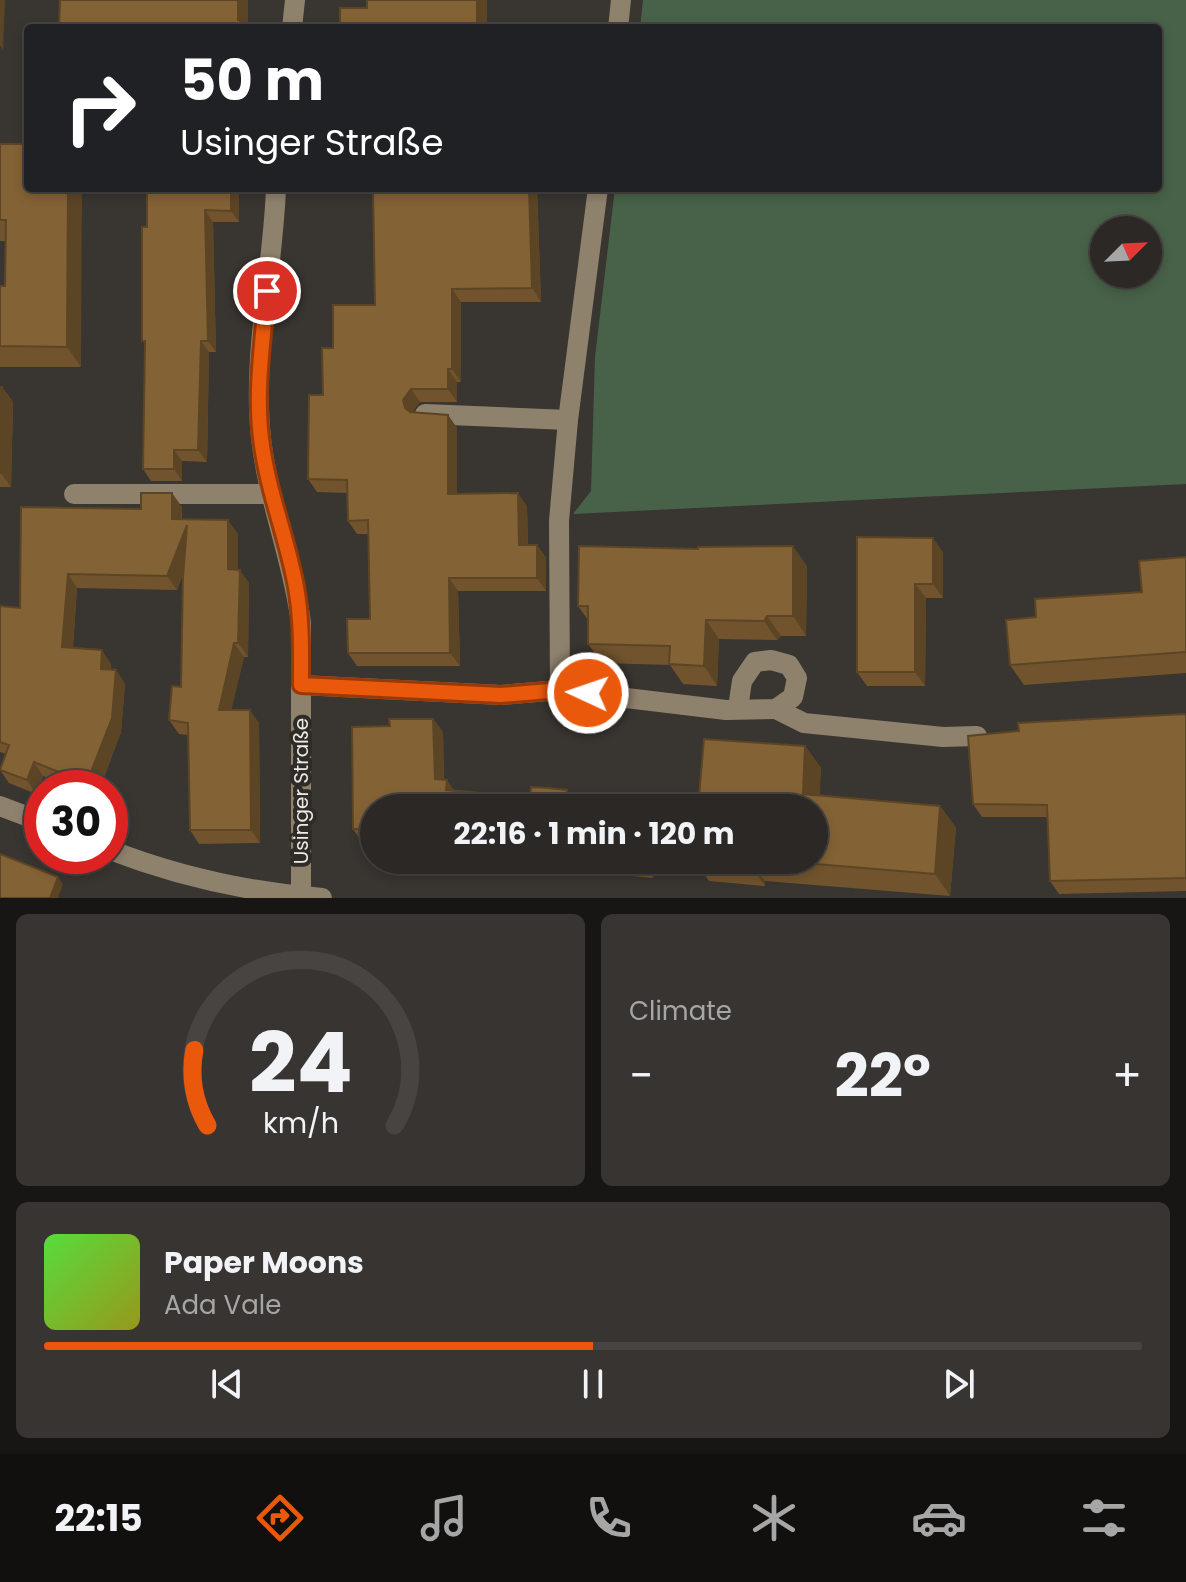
<!DOCTYPE html>
<html lang="en">
<head>
<meta charset="utf-8">
<style>
  :root { --surface:#2b2825; --page:#373432; --text:#f1f3f6; --muted:#a6a6a7; --line:#474442; --accent:#ea580c }
  body { margin:0; font-family:Poppins,sans-serif; background:var(--page); color:var(--text); height:100vh; display:flex; flex-direction:column; font-size:30px; white-space:nowrap }
  * { box-sizing:border-box; margin:0 }
  p { font-size:26px; color:var(--muted) }
  .icon { flex:none; width:44px; height:44px; fill:none; stroke:currentColor; stroke-width:2; stroke-linecap:round; stroke-linejoin:round }
  .map { position:relative; height:898px; overflow:hidden }
  .sheet { display:flex; flex-direction:column; gap:16px; padding:16px; background:#181614; flex:1 }
  .sheet>* { flex:none }
  .banner { position:absolute; left:24px; top:24px; width:1138px; height:168px; border-radius:8px; box-shadow:0 4px 12px #0003,0 0 0 2px var(--line); background:#202124; color:#fff; overflow:hidden }
  .needle { width:52px; rotate:66deg }
  .buttons { position:absolute; left:1090px; top:216px; display:grid; gap:16px }
  .buttons a { display:grid; place-items:center; width:72px; height:72px; border-radius:50%; background:var(--surface); box-shadow:0 4px 12px #0003,0 0 0 2px var(--line); font-size:40px }
  .speed { position:absolute; left:24px; top:770px; display:flex; gap:16px; font-size:40px; font-weight:700; text-align:center }
  .speed>* { display:grid; place-content:center; width:104px; height:104px; border-radius:50%; background:var(--surface); box-shadow:0 4px 12px #0003,0 0 0 2px var(--line); line-height:1 }
  .speed .limit { border:12px solid #d22; background:#fff; color:#111 }
  .pin { position:absolute; display:grid; place-items:center; width:68px; height:68px; color:#fff; margin:-34px; border:4px solid #fff; border-radius:50%; box-shadow:0 2px 8px #0007 }
  .me { position:absolute; width:88px; margin:-44px; rotate:273deg; stroke-linejoin:round; filter:drop-shadow(0 0 6px #0008) }
  .turn { display:flex; align-items:center; gap:28px; height:168px; padding:0 24px; font-size:36px }
  .turn .icon { width:104px; height:104px; stroke-width:2.5 }
  .turn b { display:block; font-size:56px; line-height:68px }
  .big { font-size:60px; font-weight:700; line-height:1.1 }
  .sheet .card { flex:1; display:flex; flex-direction:column; justify-content:center; gap:12px; min-width:0; padding:0 28px; border-radius:12px; background:var(--page) }
  .sheet .dial { align-items:center; gap:0 }
  .dial svg { height:208px; overflow:visible; fill:none; stroke:var(--line); stroke-width:7; stroke-linecap:round; text-anchor:middle }
  .dial text { fill:var(--text); stroke:none }
  .song { display:flex; align-items:center; gap:24px }
  .cover { width:96px; height:96px; border-radius:12px; background:linear-gradient(135deg,hsl(110 70% 55%),hsl(60 70% 35%)) }
  .played { height:8px; border-radius:4px; background:linear-gradient(90deg,var(--accent) 50%,var(--line) 50%) }
  .keys { display:flex; justify-content:space-around; direction:ltr }
  .heat { display:flex; justify-content:space-between; align-items:center; font-size:44px; direction:ltr }
  .sheet .tiles { flex:1; display:grid; gap:16px; grid-template-columns:1fr 1fr }
  .card:last-child { grid-column:span 2 }
  .trip { position:absolute; left:360px; top:794px; width:468px; height:80px; border-radius:40px; background:var(--surface); box-shadow:0 4px 12px #0003,0 0 0 2px var(--line); font-weight:700; line-height:80px; text-align:center }
  .menu { display:flex; height:128px; justify-content:space-around; align-items:center; background:#11100f; color:var(--muted) }
  .menu .icon { width:56px; height:56px }
  .menu .on { color:var(--accent) }
  .menu b { font-size:36px; color:var(--text) }
  .map>svg:first-child { display:block }
  .green { fill:#476248; fill-rule:evenodd }
  .lines { fill:none; stroke-linecap:round; stroke-linejoin:round }
  .minor { stroke:#8f826d; stroke-width:20 }
  .wall { fill:#71542e }
  .shaded-wall { fill:#5c4525 }
  .building { fill:#836235; stroke:#5c4525; stroke-width:2 }
  .route-casing { stroke:#983908; stroke-width:20 }
  .route { stroke:#ea580c; stroke-width:14 }
  .labels { text-anchor:middle; dominant-baseline:central; stroke-width:8; stroke-linejoin:round; paint-order:stroke }
  .street-label { font-size:20px; fill:#eceae7; stroke:#2f2b27 }
</style>
</head>
<body>
<div class="map">
<svg width="1186" height="898" viewBox="0 0 1186 898">
  <rect width="100%" height="100%" fill="#393531"/>
  <path class="green" d="M643 0H1186V484L573 514 591 491 595 357 615 188H1158V28H640ZM1104 230H1148V274H1104Z"/>
  <g class="lines">
    <g class="minor">
      <polyline points="292,28 295,0"/>
      <polyline points="618,28 621,0"/>
      <path d="M276 188C273 271 252 355 261 438 268 501 293 560 301 623V896"/>
      <polyline points="425,414 568,420"/>
      <polyline points="74,494 270,494"/>
      <polyline points="301,685 501,695 560,690 726,710 776,709 793,697 797,678 789,665 771,660 755,662 742,681 738,708"/>
      <polyline points="560,690 559,521 568,420 598,188"/>
      <polyline points="776,709 804,723 943,737 977,736"/>
      <polyline points="0,806 42,822"/>
      <path d="M110 850C177 876 250 892 322 898"/>
    </g>
  </g>
  <g class="wall">
    <polygon points="0,144 81,367 0,367 0,286 5,286 6,241 0,241"/>
    <polygon points="373,188 537,188 541,302 461,302 461,382 457,382 457,402 420,402 412,412 448,415 457,428 457,494 527,506 528,545 537,545 546,558 546,591 458,591 460,666 357,666 348,653 370,619 368,534 357,534 348,521 347,493 317,492 308,479 333,348 375,305"/>
    <polygon points="239,190 239,222 213,222 216,352 209,352 207,462 182,461 182,481 151,481 143,469 145,344 142,341 147,227"/>
    <polygon points="0,387 2,387 13,402 11,487 0,487"/>
    <polygon points="182,507 182,519 238,534 238,570 249,583 248,657 244,657 231,710 259,723 260,843 199,844 190,830 188,735 179,734 169,720 181,687 183,574 177,590 77,588 73,648 111,664 111,670 116,670 125,684 121,732 100,788 74,788 43,776 36,794 9,783 0,770 6,754 0,752 0,606 20,608 141,509"/>
    <polygon points="857,537 943,552 943,598 926,598 925,686 867,686 857,672"/>
    <polygon points="1186,557 1186,673 1024,685 1010,665 1036,617 1142,592"/>
    <polygon points="807,566 806,636 781,636 777,640 719,639 717,686 683,684 670,665 602,663 588,644 588,620 578,606"/>
    <polygon points="1186,714 1186,891 1059,894 1050,881 1048,817 982,817 973,804"/>
    <polygon points="433,719 443,732 444,780 454,790 530,797 572,797 374,808 374,842 362,842 353,829 390,726"/>
    <polygon points="805,746 821,768 819,795 940,806 956,828 950,896 765,881 765,886 709,881 694,860 814,860"/>
    <polygon points="465,860 655,860 653,878"/>
  </g>
  <g class="shaded-wall">
    <polygon points="0,0 5,0 3,50 0,45"/>
    <polygon points="238,0 248,0 248,28 240,28 238,20"/>
    <rect x="477" y="0" width="10" height="28"/>
    <polygon points="68,188 82,188 81,367 67,347"/>
    <polygon points="231,188 238,188 239,190 239,222 231,211"/>
    <polygon points="529,188 537,188 541,302 532,288"/>
    <polygon points="205,210 213,222 216,352 208,341"/>
    <polygon points="452,289 461,302 461,382 452,369"/>
    <polygon points="201,341 209,352 207,462 198,450"/>
    <polygon points="448,369 457,382 457,402 448,389"/>
    <polygon points="2,387 13,402 11,487 1,473"/>
    <polygon points="411,389 420,402 412,413 414,421 405,408 403,400"/>
    <polygon points="448,415 457,428 457,507 448,494"/>
    <polygon points="174,450 182,461 182,481 174,469"/>
    <polygon points="172,493 182,507 181,532 172,519"/>
    <polygon points="518,493 527,506 528,558 519,545"/>
    <polygon points="228,520 238,534 238,583 228,569"/>
    <polygon points="187,525 197,538 177,590 167,576"/>
    <polygon points="933,538 943,552 943,598 933,584"/>
    <polygon points="537,545 546,558 546,591 537,578"/>
    <polygon points="793,546 807,566 806,636 793,616"/>
    <polygon points="240,570 249,583 248,657 238,643"/>
    <polygon points="68,574 77,588 72,660 62,647"/>
    <polygon points="449,578 458,591 460,666 450,653"/>
    <polygon points="915,584 926,598 925,686 915,672"/>
    <polygon points="767,616 781,636 777,640 764,621"/>
    <polygon points="706,620 719,639 717,686 704,666"/>
    <polygon points="234,643 244,657 228,724 219,710"/>
    <polygon points="102,650 111,664 110,682 101,669"/>
    <polygon points="116,670 125,684 121,732 100,788 97,788 89,777"/>
    <polygon points="250,710 259,723 260,843 251,830"/>
    <polygon points="433,719 443,732 444,792 435,779"/>
    <polygon points="805,746 821,768 819,816 803,794"/>
    <polygon points="34,762 43,776 36,794 27,780"/>
    <polygon points="84,775 93,788 86,788 81,781"/>
    <polygon points="447,780 456,793 446,790"/>
    <polygon points="940,806 956,828 950,896 935,874"/>
    <polygon points="644,860 655,860 653,878 644,865"/>
    <polygon points="749,860 765,881 765,886 749,863"/>
    <polygon points="58,877 63,884 58,898 50,898"/>
  </g>
  <g class="building">
    <polygon points="60,0 238,0 238,20 240,20 240,28 59,28"/>
    <polygon points="367,0 477,0 477,28 340,28 340,8 367,8"/>
    <polygon points="0,144 28,144 28,188 68,188 67,347 0,346 0,286 5,286 6,220 0,220"/>
    <polygon points="147,188 231,188 231,211 205,210 208,341 201,341 198,450 174,450 174,469 143,469 145,341 142,341 142,227 147,227"/>
    <polygon points="373,188 529,188 532,288 452,289 452,369 448,369 448,389 411,389 403,400 405,408 410,412 448,415 448,494 518,493 519,545 537,545 537,578 449,578 450,653 348,653 347,619 370,619 368,520 348,521 347,480 308,479 309,395 323,395 322,348 333,348 333,305 375,305"/>
    <polygon points="0,387 2,387 1,473 0,473"/>
    <polygon points="141,493 172,493 172,519 228,520 228,569 240,570 238,643 234,643 219,710 250,710 251,830 190,830 188,723 169,720 172,686 181,687 183,577 187,525 167,576 68,574 62,647 102,650 101,669 116,670 112,718 89,777 84,775 81,781 34,762 27,780 0,770 9,745 0,742 0,606 20,608 21,507 141,509"/>
    <polygon points="857,537 933,538 933,584 915,584 915,672 857,672"/>
    <polygon points="579,546 698,549 698,547 793,546 793,616 767,616 764,621 706,620 704,666 669,664 670,646 588,644 588,606 578,606"/>
    <polygon points="1186,557 1186,652 1010,665 1006,620 1036,617 1035,599 1142,592 1139,561"/>
    <polygon points="1186,714 1186,878 1050,881 1047,805 973,804 968,736 1019,731 1018,723"/>
    <polygon points="389,719 433,719 435,779 447,780 446,790 530,797 531,787 548,788 567,790 566,796 650,803 649,808 444,808 445,796 444,808 374,808 374,829 353,829 352,727 390,726"/>
    <polygon points="704,739 805,746 803,794 940,806 935,874 768,860 814,860 814,808 698,808"/>
    <polygon points="0,854 58,877 50,898 0,898"/>
    <polygon points="593,860 644,860 644,865"/>
    <polygon points="709,860 749,860 749,863"/>
  </g>
  <g class="lines">
    <defs>
      <path id="route" d="M267 291C263 340 255 390 261 438 267 490 287 537 296 587 302 620 301 653 301 685L501 695 560 690 588 693"/>
    </defs>
    <use href="#route" class="route-casing"/>
    <use href="#route" class="route"/>
  </g>
  <g class="labels">
    <g class="street-label">
      <text transform="translate(301 791) rotate(-90)">Usinger Straße</text>
    </g>
  </g>
</svg>
<div class="buttons">
<a><svg class="needle" viewBox="-14 -14 28 28"><path d="M0-13l5 13h-10z" fill="#e53935"/><path d="M0 13l5-13h-10z" fill="#a6a6a7"/></svg></a>
</div>
<div class="speed"><div class="limit">30</div></div>
<div class="pin" style="left:267px;top:291px;background:#d93025"><svg class="icon" aria-label="arrive" viewBox="0 0 24 24"><path d="M6 21V4h12l-3 4 3 4H6"/></svg></div>
<svg class="me" style="left:588px;top:693px" viewBox="-20 -20 40 40"><circle r="17" fill="#ea580c" stroke="#fff" stroke-width="3"/><path d="M0-11L8 9 0 5-8 9z" fill="#fff"/></svg>
<div class="trip">22:16 · 1 min · 120 m</div>
<div class="banner">
<div class="turn"><svg class="icon" aria-label="right" viewBox="0 0 24 24"><path d="M7 20v-9h11M14 6l5 5-5 5"/></svg><div><b>50 m</b>Usinger Straße</div></div>
</div>
</div>
<section class="sheet">
<div class="tiles">
<div class="card dial"><svg viewBox="0 0 100 80">
<path d="M14 69A42 42 0 1 1 86 69"/>
<path d="M14 69A42 42 0 0 1 9 40" stroke="#ea580c"/>
<text x="50" y="56" font-size="32" font-weight="700">24</text>
<text x="50" y="72" font-size="11">km/h</text>
</svg></div>
<div class="card"><p>Climate</p>
<div class="heat"><a>−</a><b class="big">22°</b><a>+</a></div>
</div>
<div class="card">
<div class="song"><i class="cover"></i><div><b>Paper Moons</b><p>Ada Vale</p></div></div>
<div class="played"></div>
<div class="keys"><svg class="icon" aria-label="previous" viewBox="0 0 24 24"><path d="M18 5L8 12l10 7zM5 5v14"/></svg><svg class="icon" aria-label="pause" viewBox="0 0 24 24"><path d="M8 5v14M16 5v14"/></svg><svg class="icon" aria-label="next" viewBox="0 0 24 24"><path d="M6 5l10 7-10 7zM19 5v14"/></svg></div>
</div>
</div>
</section>
<nav class="menu">
<b>22:15</b>
<svg class="icon on" aria-label="directions" viewBox="0 0 24 24"><path d="M12 3l9 9-9 9-9-9zM9 14v-3h6M13 9l2 2-2 2"/></svg>
<svg class="icon" aria-label="music" viewBox="0 0 24 24"><path d="M9 18V5l10-2v13"/><circle cx="6" cy="18" r="3"/><circle cx="16" cy="16" r="3"/></svg>
<svg class="icon" aria-label="phone" viewBox="0 0 24 24"><path d="M5 4h4l2 5-3 2q2 4 5 5l2-3 5 2v4C11 20 4 13 5 4z"/></svg>
<svg class="icon" aria-label="climate" viewBox="0 0 24 24"><path d="M12 3v18M4 7l16 10M4 17L20 7"/></svg>
<svg class="icon" aria-label="car" viewBox="0 0 24 24"><path d="M5 17H2v-5l4-1 3-4h7l3 4 3 1v5h-3M9 17h6M6 11h13"/><circle cx="7" cy="17" r="2"/><circle cx="17" cy="17" r="2"/></svg>
<svg class="icon" aria-label="filters" viewBox="0 0 24 24"><path d="M4 7h16M4 17h16"/><circle cx="9" cy="7" r="2"/><circle cx="15" cy="17" r="2"/></svg>
</nav>
</body>
</html>
